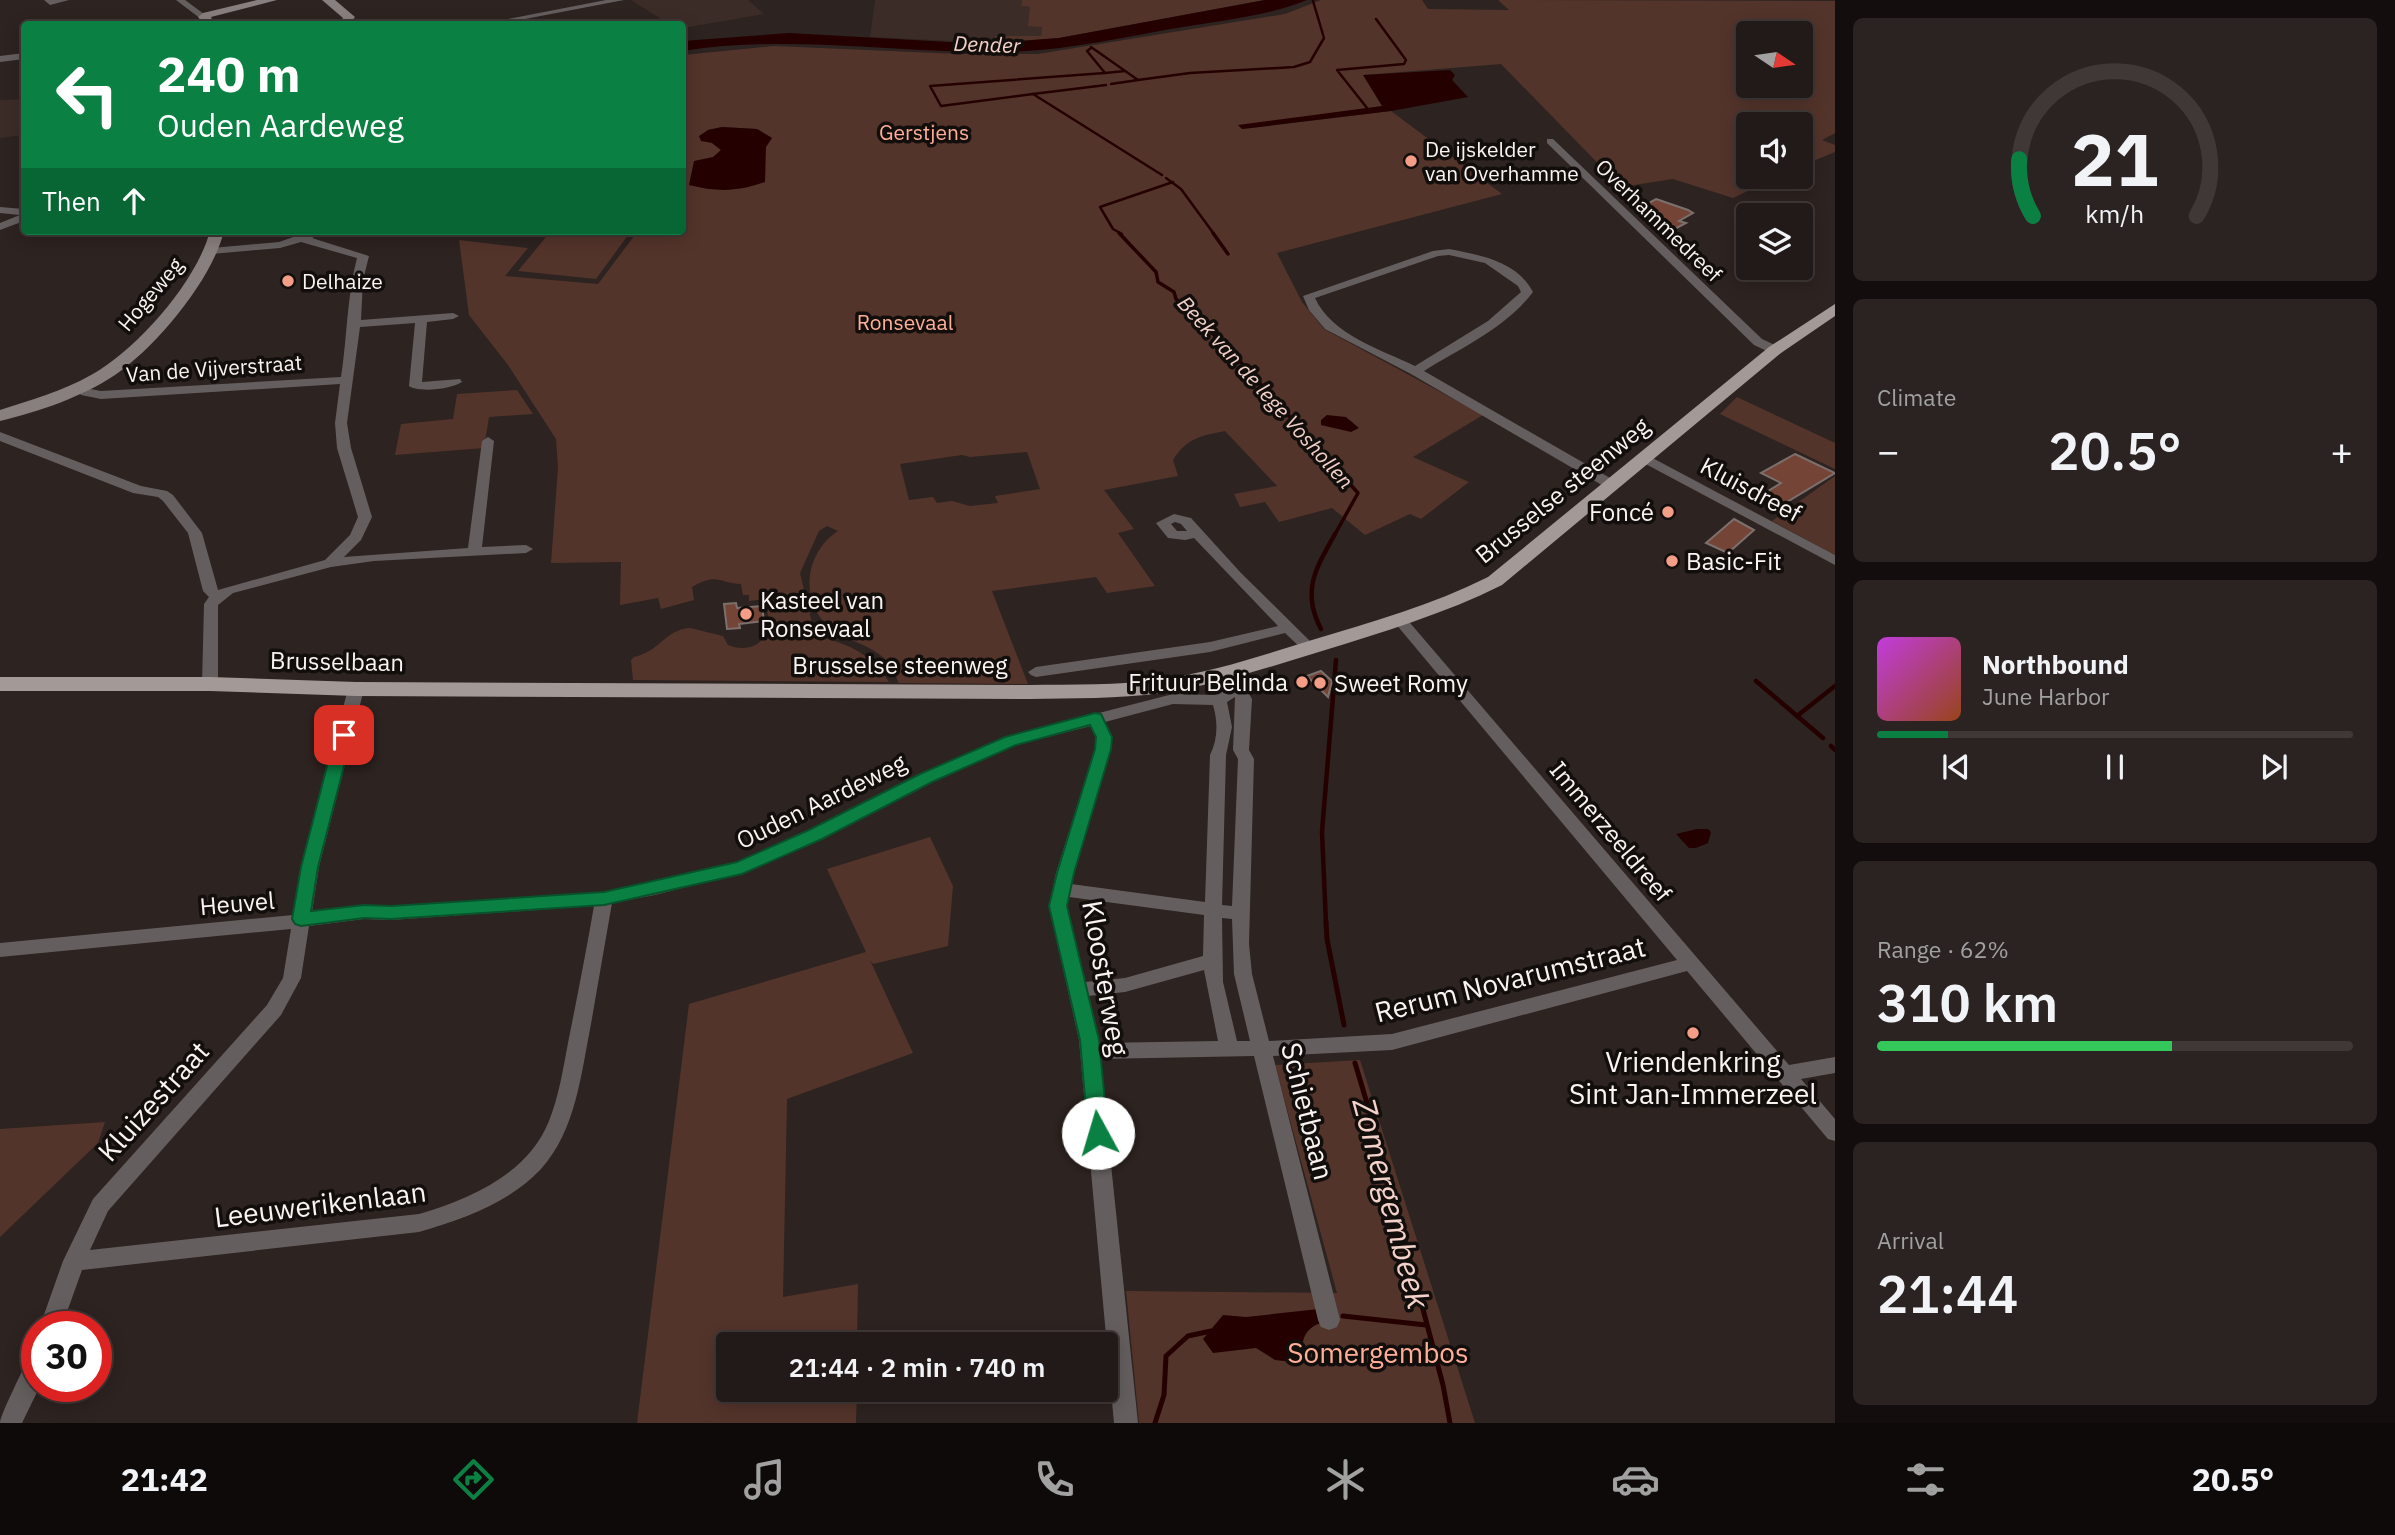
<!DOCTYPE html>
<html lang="en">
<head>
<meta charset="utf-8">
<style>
  :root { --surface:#221a18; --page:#2a2321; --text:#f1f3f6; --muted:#a2a1a2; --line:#3f3837; --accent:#0b8043 }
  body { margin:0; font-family:"IBM Plex Sans",sans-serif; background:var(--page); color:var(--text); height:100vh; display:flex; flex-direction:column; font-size:26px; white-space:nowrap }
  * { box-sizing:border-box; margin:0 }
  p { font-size:23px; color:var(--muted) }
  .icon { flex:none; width:38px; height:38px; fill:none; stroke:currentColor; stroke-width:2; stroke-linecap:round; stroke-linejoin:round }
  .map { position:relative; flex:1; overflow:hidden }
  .drawer { display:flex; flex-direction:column; gap:18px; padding:18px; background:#130e0d; width:560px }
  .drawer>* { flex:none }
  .top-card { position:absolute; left:21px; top:21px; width:665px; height:214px; border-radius:7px; box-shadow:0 4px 18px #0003,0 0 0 2px var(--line); background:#0b8043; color:#fff; overflow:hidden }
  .needle { width:46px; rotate:103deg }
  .tools { position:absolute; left:1736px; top:21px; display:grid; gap:14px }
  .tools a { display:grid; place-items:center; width:77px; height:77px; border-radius:7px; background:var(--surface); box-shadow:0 4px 18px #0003,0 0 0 2px var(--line); font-size:35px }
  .speed { position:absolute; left:21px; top:1311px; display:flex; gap:14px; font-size:35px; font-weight:700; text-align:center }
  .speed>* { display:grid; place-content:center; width:91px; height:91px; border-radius:50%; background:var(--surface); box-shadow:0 4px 18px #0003,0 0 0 2px var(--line); line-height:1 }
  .speed .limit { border:10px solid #d22; background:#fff; color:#111 }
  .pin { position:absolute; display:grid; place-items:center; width:60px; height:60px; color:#fff; margin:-30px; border-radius:14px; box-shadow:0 4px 10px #0006 }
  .me { position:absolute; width:77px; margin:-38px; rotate:354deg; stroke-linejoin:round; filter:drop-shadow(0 0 5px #0008) }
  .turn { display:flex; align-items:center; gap:24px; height:147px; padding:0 21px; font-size:32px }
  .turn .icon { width:91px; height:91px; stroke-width:2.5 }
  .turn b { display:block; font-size:49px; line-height:60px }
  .then { display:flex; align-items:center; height:66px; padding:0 21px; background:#0003; gap:14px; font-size:26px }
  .big { font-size:52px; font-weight:600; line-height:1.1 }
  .drawer .tile { flex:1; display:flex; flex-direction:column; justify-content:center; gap:10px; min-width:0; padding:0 24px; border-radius:10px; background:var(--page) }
  .drawer .dial { align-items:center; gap:0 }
  .dial svg { height:182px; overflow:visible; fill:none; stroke:var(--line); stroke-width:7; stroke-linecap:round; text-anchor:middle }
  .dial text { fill:var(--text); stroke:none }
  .song { display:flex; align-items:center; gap:21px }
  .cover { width:84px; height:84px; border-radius:10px; background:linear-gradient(135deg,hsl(290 70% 55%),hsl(20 70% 35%)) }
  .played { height:7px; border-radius:4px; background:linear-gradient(90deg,var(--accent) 15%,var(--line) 15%) }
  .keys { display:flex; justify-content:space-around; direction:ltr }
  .heat { display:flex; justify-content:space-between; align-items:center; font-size:38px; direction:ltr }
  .charge { height:10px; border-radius:5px; background:linear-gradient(90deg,#34c759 62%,var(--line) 0) }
  .trip { position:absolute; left:716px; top:1332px; width:402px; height:70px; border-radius:7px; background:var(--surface); box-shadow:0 4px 18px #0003,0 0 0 2px var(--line); font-weight:600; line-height:70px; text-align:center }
  .dock { display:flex; height:112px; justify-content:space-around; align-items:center; background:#0e0a0a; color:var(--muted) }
  .dock .icon { width:49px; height:49px }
  .dock .on { color:var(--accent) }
  .dock b { font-size:32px; color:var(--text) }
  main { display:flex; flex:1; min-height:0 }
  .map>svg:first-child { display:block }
  .built { fill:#3c2c27 }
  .green { fill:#53342b; fill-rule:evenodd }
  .water { fill:#250000 }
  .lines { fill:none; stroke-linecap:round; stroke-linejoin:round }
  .stream-far3 { stroke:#250000; stroke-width:2.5 }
  .stream-far2 { stroke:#250000; stroke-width:3.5 }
  .stream-far1 { stroke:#250000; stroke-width:4.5 }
  .stream { stroke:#250000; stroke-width:5 }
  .building { fill:#744437; stroke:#7c706d; stroke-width:2 }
  .street { fill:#645f5e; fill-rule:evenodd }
  .secondary { fill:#88807e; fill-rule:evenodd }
  .primary { fill:#a39996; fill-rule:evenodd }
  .route { fill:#0b8043; stroke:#07532c; stroke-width:2 }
  .poi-dot { fill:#f49e87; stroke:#120e0c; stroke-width:2.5 }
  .labels { text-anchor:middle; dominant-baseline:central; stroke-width:7; stroke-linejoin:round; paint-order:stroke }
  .far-water-label { font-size:21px; font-style:italic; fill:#f4d2c9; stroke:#120e0c }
  .far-park-label { font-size:21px; fill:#ffae98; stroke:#120e0c }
  .far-poi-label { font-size:21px; fill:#faf3f1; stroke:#120e0c; text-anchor:start }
  .far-street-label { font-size:21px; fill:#faf3f1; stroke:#120e0c }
  .street-label { font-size:24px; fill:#faf3f1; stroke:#120e0c }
  .poi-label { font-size:24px; fill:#faf3f1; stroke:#120e0c; text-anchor:start }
  .near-street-label { font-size:28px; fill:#faf3f1; stroke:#120e0c }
  .near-poi-label { font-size:28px; fill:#faf3f1; stroke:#120e0c }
  .near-park-label { font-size:28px; fill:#ffae98; stroke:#120e0c }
  .near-water-label { font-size:32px; font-style:italic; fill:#f4d2c9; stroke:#120e0c }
</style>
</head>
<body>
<main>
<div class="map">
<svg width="1835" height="1423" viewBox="0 0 1835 1423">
  <rect width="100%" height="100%" fill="#2d2320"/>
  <g class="built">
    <polygon points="631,0 748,0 764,14 683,28 682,24 669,24"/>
    <polygon points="875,0 1022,0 1021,6 1030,7 1042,26 1041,36 995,36 995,43 870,37"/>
    <polygon points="24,99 24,135 0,138 0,100"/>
  </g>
  <g class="green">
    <polygon points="1022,0 1264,0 1059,38 995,43 995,36 1041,36 1042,27 1028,26 1030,7 1021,6"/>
    <path d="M1321 0H1422L1428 9 1509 10 1498 0 1835 1V133L1822 140 1835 145V152L1801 166V124H1748V177H1777L1733 198 1673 179 1621 187 1501 64 1364 75 1382 106 1243 129 1391 111 1502 194 1277 253 1302 302 1324 329 1483 415 1413 457 1469 482 1421 519 1410 514 1365 535 1332 508 1279 522 1265 502 1240 507 1234 494 1277 486 1225 431C1200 436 1187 438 1173 460L1178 476 1104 490 1134 529 1118 533 1155 586 1107 593 1096 577 992 591 1028 684 899 683C895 675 891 664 885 659 867 642 840 640 824 622 799 594 808 550 838 531L827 526 819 531 800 573 812 623 808 627 769 625 766 599 749 601V595H743L741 584C719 583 717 572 692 587L694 600 661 609 658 598 620 605 621 562 551 563 558 468 556 439 508 365 469 315 459 240 528 248 505 276 598 284 638 231H682L683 55 774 46 960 54H1038L1285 14ZM1748 33H1801V86H1748ZM722 127 757 129 772 138 766 146 689 185 721 150 712 143 708 130ZM1027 452 1040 489 995 496 998 503 970 506 952 501 937 503 933 497 909 500 900 464 962 455 970 457Z"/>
    <polygon points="551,231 631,231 596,279 518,271"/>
    <polygon points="517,390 533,414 489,417 484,448 395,455 401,424 453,419 457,394"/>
    <polygon points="1737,397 1835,443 1835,469 1720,414"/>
    <polygon points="1835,476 1835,555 1772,521"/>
    <path d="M690 628 723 636 728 645C742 651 761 649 766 632 812 633 864 639 889 682L633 680 631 660 634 657C661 651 664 630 690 628Z"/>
    <polygon points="930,837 953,886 948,946 873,964 870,960 913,1053 787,1099 783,1297 858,1284 857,1344 728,1344 728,1390 857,1390 856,1423 637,1423 689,1004 866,952 827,869"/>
    <polygon points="1360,1060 1475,1423 1139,1423 1126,1291 1337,1293 1275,1065"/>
    <polygon points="105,1122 98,1143 0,1237 0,1129"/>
  </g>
  <g class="water">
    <path d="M1265 0H1307C1268 16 1225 20 1183 27 1122 37 1062 52 1000 52 893 53 789 34 683 51V41L789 33 967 43 1007 42 1059 38Z"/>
    <polygon points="1450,70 1455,75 1452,80 1468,97 1391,111 1242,129 1238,125 1382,106 1363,75"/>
    <path d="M722 127 757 129 772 138 766 147 765 182C738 192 716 192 689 185L694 161 713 157 721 150 712 143 701 141 699 136 708 130Z"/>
    <polygon points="1327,415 1346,417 1359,428 1351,432 1321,425 1321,420"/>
    <polygon points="1697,829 1708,829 1711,832 1708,843 1696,848 1689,848 1676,834"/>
    <path d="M1319 1309 1323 1322C1305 1328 1303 1337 1301 1354L1293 1362 1275 1360 1256 1348 1213 1353 1203 1339 1223 1315 1246 1317Z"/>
  </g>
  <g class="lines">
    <g class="stream-far3">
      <polyline points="1091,47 1138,80 1111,84"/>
      <polyline points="1091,48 1087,51 1105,73 1125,71"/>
      <polyline points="1138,80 1190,73 1294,67 1310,62 1324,38 1313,1"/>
      <polyline points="1106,85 1033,94 1162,175"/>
      <polyline points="1033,94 941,106 930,86 1105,73"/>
      <polyline points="1367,108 1337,70 1404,64 1406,60 1376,19"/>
      <polyline points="1166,178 1181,189 1214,234"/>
      <polyline points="1122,234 1113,229 1100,207 1173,182"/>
    </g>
    <g class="stream-far2">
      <polyline points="1119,233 1156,272 1158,282 1174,292 1176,299 1229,349 1358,493 1334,536"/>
      <polyline points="1213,233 1228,254"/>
    </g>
    <g class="stream-far1">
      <path d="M1321 629C1301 591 1316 568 1335 534"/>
      <polyline points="1756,681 1823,738"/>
      <polyline points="1797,716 1835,686"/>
      <polyline points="1831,746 1835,750"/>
      <polyline points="1326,924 1322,832 1336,660"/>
    </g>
    <g class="stream">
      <polyline points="1326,922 1327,939 1344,1025"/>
      <polyline points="1355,1063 1381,1150 1443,1385 1450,1423"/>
      <polyline points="1343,1316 1426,1325"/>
      <polyline points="1155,1423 1164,1395 1166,1356 1188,1336 1211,1331"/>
    </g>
  </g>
  <g class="building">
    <polygon points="1656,199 1688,210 1693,213 1679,221 1686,223 1669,232 1659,231 1636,210"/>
    <polygon points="1795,454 1835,473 1777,508 1757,498 1781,483 1761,473"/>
    <polygon points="1734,519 1754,530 1728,553 1706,543"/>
    <polygon points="736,603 737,608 762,606 764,621 739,624 740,628 727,629 724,604"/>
    <polygon points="1321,671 1332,681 1328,697 1307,676"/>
  </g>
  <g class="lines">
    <g class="street">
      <polygon points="44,0 69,0 50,5"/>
      <polygon points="176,0 185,0 208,17 201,19"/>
      <polygon points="606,0 624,0 499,24 483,24"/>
      <polygon points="24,53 24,59 0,62 0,56"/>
      <polygon points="1547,139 1553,139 1762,339 1779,347 1779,353 1771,353 1754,345 1547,143"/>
      <polygon points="0,207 24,209 24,221 0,230 0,223 20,215 0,213"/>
      <path d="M311 231H327L312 238 369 256 363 280 361 320 453 313 459 316 453 319 427 322 422 382 460 379 462 382C452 389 419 393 409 386L415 323 360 327 347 423 351 448 372 517 361 540 344 557 468 548 482 441 488 437 494 441 482 547 526 545 533 549 526 553 374 561 331 567 233 593 218 605V684L210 689 202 684 204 604 209 597 203 591 188 533 163 501 158 497 133 493 0 441V432L141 486 167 491 173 495 202 533 218 590 325 560 350 535 358 517 337 448 335 423 340 384 101 399 81 395 79 392 85 388 101 391 341 377C347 338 347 295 357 258L301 242 280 248 212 254 207 251 212 248 279 242Z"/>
      <path d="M1449 249C1480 255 1517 261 1533 292 1506 328 1461 348 1424 371L1617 482V488H1607L1411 374 1325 329 1309 310 1303 296 1433 251ZM1449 255 1485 263 1518 286 1521 292 1488 321 1415 366C1380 349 1332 335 1315 298L1438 256Z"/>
      <polygon points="1645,454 1835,555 1835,565 1640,461 1638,458"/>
      <path d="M1174 514 1191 518 1241 573 1314 645 1317 648 1314 651H1304L1285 633 1210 652 1036 677 1031 675 1028 672 1036 667 1210 642 1278 626 1194 538 1185 540 1168 538 1156 523ZM1175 522 1181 524 1187 531H1177L1171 524Z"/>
      <path d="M1400 615 1405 617 1789 1065 1835 1057V1073L1801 1079 1835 1119V1141L1828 1139 1687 971 1392 1050 1273 1056 1340 1320 1337 1327 1329 1330 1321 1327 1318 1320 1254 1056 1100 1059 1138 1423H1114L1079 1040 1049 906 1056 873 1095 749 1096 737 1091 726 1016 745 932 782 821 839 748 871 655 895 612 903C605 943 598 984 591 1024 581 1074 576 1130 541 1169 509 1203 463 1219 419 1232L82 1270 62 1326H40L63 1261 93 1199 267 1005 283 978 291 929 0 957V943L293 915 301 867 348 689 356 684 364 689 319 867 312 912 364 905 391 906 603 893 737 862 809 831 920 774 1005 737 1173 694 1215 695 1230 687 1222 672 1230 667 1235 669 1252 699 1249 750 1254 759 1249 944 1252 974 1269 1041 1392 1034 1677 960 1395 623 1393 620ZM1235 697 1233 750 1238 759 1232 906 1222 905 1226 755 1232 727 1227 702ZM1173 704 1213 705C1218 722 1218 739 1210 755L1205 902 1071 884 1111 749 1112 737 1105 722ZM1069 897 1204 915 1203 956 1125 978 1085 982 1067 906ZM594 906C586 952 577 998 568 1043 563 1069 559 1096 549 1121 528 1174 470 1199 419 1214L90 1250 108 1211 281 1015 301 978 309 926 364 919 391 920ZM1222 918 1232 919 1234 974 1250 1041H1237L1223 982ZM1204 970 1218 1041 1099 1043 1088 996 1125 992Z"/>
      <path d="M37 1354V1386H40L22 1423H0C0 1415 24 1368 29 1357Z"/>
    </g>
    <g class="secondary">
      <polygon points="257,0 277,0 211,17 214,24 204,24 198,17 203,13"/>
      <polygon points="322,0 335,0 355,17 349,24 339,24 343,18"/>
      <path d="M210 231H224C212 280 156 347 115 375 82 397 38 412 0 421V410C31 400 63 391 91 375 137 350 197 281 210 231Z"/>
    </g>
    <path class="primary" d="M1835 304V316L1781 353 1502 585C1444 614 1383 632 1322 651 1269 667 1216 685 1162 693 1118 699 1073 698 1029 699L356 696 210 691H0V677H210L356 682 1029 685C1073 684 1118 686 1162 679 1214 672 1263 655 1312 640 1372 622 1432 605 1488 577L1769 347Z"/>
  </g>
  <polygon class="route" points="1095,713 1101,714 1112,737 1111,749 1074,873 1067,906 1099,1040 1108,1133 1105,1139 1098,1141 1091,1139 1088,1133 1080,1040 1049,906 1057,873 1095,749 1096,737 1090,725 1016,745 932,782 822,839 742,874 604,905 391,919 364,918 301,926 295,924 292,919 301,867 335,735 344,730 352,735 318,867 311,911 364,905 391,906 604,892 737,862 809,830 920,774 1005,737"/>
  <g class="poi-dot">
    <circle cx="1411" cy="161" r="7"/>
    <circle cx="288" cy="281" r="7"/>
    <circle cx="1668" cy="512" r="7"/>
    <circle cx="1672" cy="561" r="7"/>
    <circle cx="746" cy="614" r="7"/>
    <circle cx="1302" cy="682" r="7"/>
    <circle cx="1320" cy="683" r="7"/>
    <circle cx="1693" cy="1033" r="7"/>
  </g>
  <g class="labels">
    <g class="far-water-label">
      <text transform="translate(987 44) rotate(2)">Dender</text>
      <text transform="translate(1266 392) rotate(48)">Beek van de lege Voshollen</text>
    </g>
    <g class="far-park-label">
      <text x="924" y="132">Gerstjens</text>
      <text x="905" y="322">Ronsevaal</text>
    </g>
    <g class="far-poi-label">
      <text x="1425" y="149">De ijskelder<tspan x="1425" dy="24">van Overhamme</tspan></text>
      <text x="302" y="281">Delhaize</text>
    </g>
    <g class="far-street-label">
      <text transform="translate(1659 220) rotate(44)">Overhammedreef</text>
      <text transform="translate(150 294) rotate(-50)">Hogeweg</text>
      <text transform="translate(214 368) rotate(-4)">Van de Vijverstraat</text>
    </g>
    <g class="street-label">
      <text transform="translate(1751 489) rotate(28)">Kluisdreef</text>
      <text transform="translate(1562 490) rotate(-39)">Brusselse steenweg</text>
      <text transform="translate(337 661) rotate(1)">Brusselbaan</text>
      <text x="900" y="665">Brusselse steenweg</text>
      <text transform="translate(821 801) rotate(-26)">Ouden Aardeweg</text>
      <text transform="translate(1611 831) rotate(50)">Immerzeeldreef</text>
      <text transform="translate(237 903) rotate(-5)">Heuvel</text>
    </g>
    <g class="poi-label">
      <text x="1654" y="512" text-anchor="end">Foncé</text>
      <text x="1686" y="561">Basic-Fit</text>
      <text x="760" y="600">Kasteel van<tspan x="760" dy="28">Ronsevaal</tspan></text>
      <text x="1288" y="682" text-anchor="end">Frituur Belinda</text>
      <text x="1334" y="683">Sweet Romy</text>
    </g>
    <g class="near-street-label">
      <text transform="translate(1106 978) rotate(80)">Kloosterweg</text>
      <text transform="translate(1510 979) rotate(-14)">Rerum Novarumstraat</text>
      <text transform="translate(153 1101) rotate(-48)">Kluizestraat</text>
      <text transform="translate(1308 1111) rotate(76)">Schietbaan</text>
      <text transform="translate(320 1204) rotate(-7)">Leeuwerikenlaan</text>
    </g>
    <g class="near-poi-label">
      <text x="1693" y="1061">Vriendenkring<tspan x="1693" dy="32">Sint Jan-Immerzeel</tspan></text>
    </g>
    <g class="near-park-label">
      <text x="1378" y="1352">Somergembos</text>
    </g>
    <g class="near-water-label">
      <text transform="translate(1392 1203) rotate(75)">Zomergembeek</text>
    </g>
  </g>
</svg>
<div class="tools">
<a><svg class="needle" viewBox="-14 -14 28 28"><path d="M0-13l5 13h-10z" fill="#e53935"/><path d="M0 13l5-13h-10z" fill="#a2a1a2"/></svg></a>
<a><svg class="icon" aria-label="sound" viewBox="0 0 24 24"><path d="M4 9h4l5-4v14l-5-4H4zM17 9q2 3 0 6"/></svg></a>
<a><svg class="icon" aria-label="layers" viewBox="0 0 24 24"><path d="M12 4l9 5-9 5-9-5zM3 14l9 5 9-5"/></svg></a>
</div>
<div class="speed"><div class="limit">30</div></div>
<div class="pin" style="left:344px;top:735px;background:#d93025"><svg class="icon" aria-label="arrive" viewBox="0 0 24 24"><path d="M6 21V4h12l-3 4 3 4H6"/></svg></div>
<svg class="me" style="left:1098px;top:1133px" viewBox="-20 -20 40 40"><circle r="19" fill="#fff"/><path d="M0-13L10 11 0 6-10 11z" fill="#0b8043"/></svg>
<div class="trip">21:44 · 2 min · 740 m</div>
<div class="top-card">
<div class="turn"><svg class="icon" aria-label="left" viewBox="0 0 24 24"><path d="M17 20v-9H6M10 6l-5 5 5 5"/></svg><div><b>240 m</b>Ouden Aardeweg</div></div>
<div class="then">Then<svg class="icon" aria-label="ahead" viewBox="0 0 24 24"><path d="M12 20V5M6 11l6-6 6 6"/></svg></div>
</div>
</div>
<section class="drawer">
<div class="tile dial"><svg viewBox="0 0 100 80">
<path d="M14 69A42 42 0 1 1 86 69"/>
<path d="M14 69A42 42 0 0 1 8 44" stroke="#0b8043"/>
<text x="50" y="56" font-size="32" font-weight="700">21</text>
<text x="50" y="72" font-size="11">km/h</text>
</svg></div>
<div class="tile"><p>Climate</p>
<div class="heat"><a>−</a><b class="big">20.5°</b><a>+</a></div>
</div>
<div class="tile">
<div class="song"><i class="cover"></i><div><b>Northbound</b><p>June Harbor</p></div></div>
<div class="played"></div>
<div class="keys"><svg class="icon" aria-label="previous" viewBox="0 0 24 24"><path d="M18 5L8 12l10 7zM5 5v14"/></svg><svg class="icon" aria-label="pause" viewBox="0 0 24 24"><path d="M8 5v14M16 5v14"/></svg><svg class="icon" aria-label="next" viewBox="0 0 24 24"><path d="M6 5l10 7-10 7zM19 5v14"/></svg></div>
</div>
<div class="tile"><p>Range · 62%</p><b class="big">310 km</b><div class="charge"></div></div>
<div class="tile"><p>Arrival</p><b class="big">21:44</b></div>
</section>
</main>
<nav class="dock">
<b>21:42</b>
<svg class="icon on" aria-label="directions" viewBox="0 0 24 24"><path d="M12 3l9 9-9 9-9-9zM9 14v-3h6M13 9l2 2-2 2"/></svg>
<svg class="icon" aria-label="music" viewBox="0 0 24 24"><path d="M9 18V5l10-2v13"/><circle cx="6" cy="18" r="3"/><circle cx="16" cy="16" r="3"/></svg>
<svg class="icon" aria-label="phone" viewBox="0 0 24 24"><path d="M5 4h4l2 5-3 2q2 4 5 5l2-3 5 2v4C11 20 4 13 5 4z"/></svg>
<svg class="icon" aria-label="climate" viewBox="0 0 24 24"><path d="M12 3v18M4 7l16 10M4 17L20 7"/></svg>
<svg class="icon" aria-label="car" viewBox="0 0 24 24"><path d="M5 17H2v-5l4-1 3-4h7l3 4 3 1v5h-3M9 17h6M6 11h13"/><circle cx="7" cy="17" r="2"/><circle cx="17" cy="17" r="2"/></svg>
<svg class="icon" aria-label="filters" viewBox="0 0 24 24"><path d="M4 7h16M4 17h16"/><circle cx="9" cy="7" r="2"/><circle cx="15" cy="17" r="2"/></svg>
<b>20.5°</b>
</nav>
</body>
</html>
